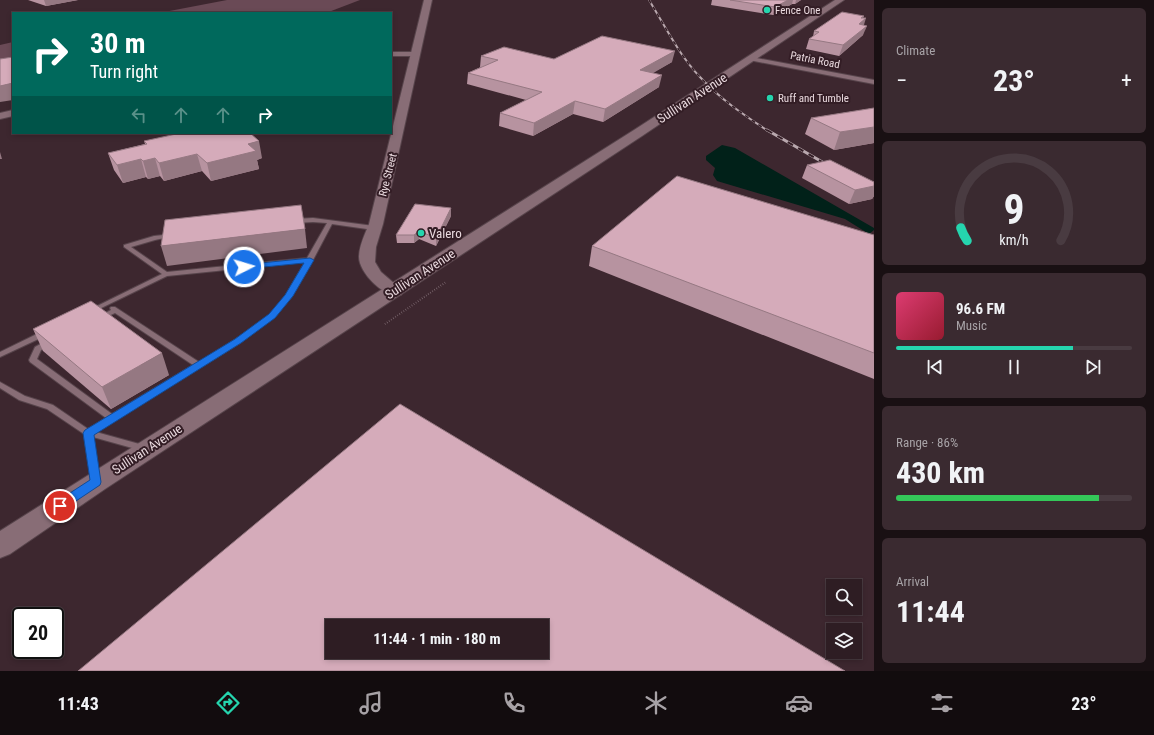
<!DOCTYPE html>
<html lang="en">
<head>
<meta charset="utf-8">
<style>
  :root { --surface:#2e1d23; --page:#3a2a30; --text:#f1f3f6; --muted:#a7a2a6; --line:#493b41; --accent:#25d5ae }
  body { margin:0; font-family:"Roboto Condensed",sans-serif; background:var(--page); color:var(--text); height:100vh; display:flex; flex-direction:column; font-size:15px; white-space:nowrap }
  * { box-sizing:border-box; margin:0 }
  p { font-size:13px; color:var(--muted) }
  .icon { flex:none; width:22px; height:22px; fill:none; stroke:currentColor; stroke-width:2; stroke-linecap:round; stroke-linejoin:round }
  .map { position:relative; flex:1; overflow:hidden }
  .drawer { display:flex; flex-direction:column; gap:8px; padding:8px; background:#191013; width:280px }
  .drawer>* { flex:none }
  .guide { position:absolute; left:12px; top:12px; width:380px; height:122px; border-radius:0px; box-shadow:0 2px 6px #0003,0 0 0 1px var(--line); background:#00695c; color:#fff; overflow:hidden }
  .buttons { position:absolute; left:826px; top:579px; display:grid; gap:8px }
  .buttons a { display:grid; place-items:center; width:36px; height:36px; border-radius:0px; background:var(--surface); box-shadow:0 2px 6px #0003,0 0 0 1px var(--line); font-size:20px }
  .speed { position:absolute; left:12px; top:607px; display:flex; gap:8px; font-size:20px; font-weight:700; text-align:center }
  .speed>* { display:grid; place-content:center; width:52px; height:52px; border-radius:50%; background:var(--surface); box-shadow:0 2px 6px #0003,0 0 0 1px var(--line); line-height:1 }
  .speed .limit { border:2px solid #111; border-radius:6px; background:#fff; color:#111 }
  .pin { position:absolute; display:grid; place-items:center; width:34px; height:34px; color:#fff; margin:-17px; border:2px solid #fff; border-radius:50%; box-shadow:0 1px 4px #0007 }
  .me { position:absolute; width:44px; margin:-22px; rotate:85deg; stroke-linejoin:round; filter:drop-shadow(0 0 3px #0008) }
  .turn { display:flex; align-items:center; gap:14px; height:84px; padding:0 12px; font-size:18px }
  .turn .icon { width:52px; height:52px; stroke-width:2.5 }
  .turn b { display:block; font-size:28px; line-height:34px }
  .lanes { display:flex; align-items:center; height:38px; padding:0 12px; background:#0003; justify-content:center; gap:20px; direction:ltr }
  .lanes .off { opacity:.35 }
  .big { font-size:30px; font-weight:700; line-height:1.1 }
  .drawer .widget { flex:1; display:flex; flex-direction:column; justify-content:center; gap:6px; min-width:0; padding:0 14px; border-radius:6px; background:var(--page) }
  .drawer .dial { align-items:center; gap:0 }
  .dial svg { height:104px; overflow:visible; fill:none; stroke:var(--line); stroke-width:7; stroke-linecap:round; text-anchor:middle }
  .dial text { fill:var(--text); stroke:none }
  .song { display:flex; align-items:center; gap:12px }
  .cover { width:48px; height:48px; border-radius:6px; background:linear-gradient(135deg,hsl(340 70% 55%),hsl(350 70% 35%)) }
  .played { height:4px; border-radius:2px; background:linear-gradient(90deg,var(--accent) 75%,var(--line) 75%) }
  .keys { display:flex; justify-content:space-around; direction:ltr }
  .heat { display:flex; justify-content:space-between; align-items:center; font-size:22px; direction:ltr }
  .charge { height:6px; border-radius:3px; background:linear-gradient(90deg,#34c759 86%,var(--line) 0) }
  .trip { position:absolute; left:325px; top:619px; width:224px; height:40px; border-radius:0px; background:var(--surface); box-shadow:0 2px 6px #0003,0 0 0 1px var(--line); font-weight:700; line-height:40px; text-align:center }
  .tabs { display:flex; height:64px; justify-content:space-around; align-items:center; background:#120c0e; color:var(--muted) }
  .tabs .icon { width:28px; height:28px }
  .tabs .on { color:var(--accent) }
  .tabs b { font-size:18px; color:var(--text) }
  main { display:flex; flex:1; min-height:0 }
  .map>svg:first-child { display:block }
  .green { fill:#6a4a56 }
  .water { fill:#012119 }
  .lines { fill:none; stroke-linecap:round; stroke-linejoin:round }
  .service-casing { stroke:#57444b; stroke-width:2 }
  .minor-casing { stroke:#57444b; stroke-width:2 }
  .tertiary-casing { stroke:#57444b; stroke-width:2 }
  .secondary-casing { stroke:#57444b; stroke-width:2 }
  .path { stroke:#8e7b82; stroke-width:2; stroke-dasharray:0.5 2; stroke-linecap:butt }
  .service { fill:#886d76; fill-rule:evenodd }
  .minor { fill:#886d76; fill-rule:evenodd }
  .tertiary { fill:#886d76; fill-rule:evenodd }
  .secondary { fill:#886d76; fill-rule:evenodd }
  .rail-far1-casing { stroke:#b9a8ae; stroke-width:2 }
  .rail-casing { stroke:#b9a8ae; stroke-width:3 }
  .rail-far1 { stroke:#331d25; stroke-width:1.5; stroke-dasharray:4; stroke-linecap:butt }
  .rail { stroke:#331d25; stroke-width:2; stroke-dasharray:6; stroke-linecap:butt }
  .wall { fill:#b793a0 }
  .shaded-wall { fill:#957882 }
  .building { fill:#d5abba; stroke:#957882; fill-rule:evenodd }
  .route { fill:#1a73e8; stroke:#114b97 }
  .poi-dot { fill:#25d5ae; stroke:#331d25; stroke-width:1.5 }
  .labels { text-anchor:middle; dominant-baseline:central; stroke-width:4; stroke-linejoin:round; paint-order:stroke }
  .far-poi-label { font-size:11px; fill:#eadadf; stroke:#331d25; text-anchor:start }
  .far-street-label { font-size:11px; fill:#eadadf; stroke:#331d25 }
  .street-label { font-size:13px; fill:#eadadf; stroke:#331d25 }
  .poi-label { font-size:13px; fill:#eadadf; stroke:#331d25; text-anchor:start }
</style>
</head>
<body>
<main>
<div class="map">
<svg width="874" height="671" viewBox="0 0 874 671">
  <rect width="100%" height="100%" fill="#3d272f"/>
  <g class="green">
    <polygon points="227,0 360,0 326,13 159,13"/>
    <polygon points="13,42 13,66 0,68 0,45"/>
  </g>
  <polygon class="water" points="722,145 735,148 874,228 874,230 869,234 845,219 717,181 713,175 715,168 706,160 706,156"/>
  <g class="lines">
    <defs>
      <g id="service">
        <polygon points="313,218 374,226 377,228 374,230 332,224 313,260 292,296 274,317 240,343 96,432 143,445 146,446 147,448 146,450 143,451 93,437 99,480 98,482 95,484 92,482 91,480 84,434 47,409 19,400 0,388 0,382 25,396 53,405 88,429 106,418 30,362 29,360 35,347 46,341 52,341 53,343 52,345 41,350 37,359 112,414 193,365 115,313 100,320 98,319 97,318 98,317 111,310 110,308 111,307 115,307 199,362 236,339 270,315 286,295 305,262 167,276 93,312 89,312 88,311 89,310 162,274 124,247 124,245 154,236 173,234 173,236 155,240 131,247 167,272 307,258 327,223 313,222 295,223 292,221 295,219"/>
        <polygon points="43,331 45,331 48,333 47,335 0,357 0,352"/>
      </g>
      <g id="minor">
        <polygon points="391,52 416,52 419,54 416,56 391,56"/>
        <polygon points="751,57 874,80 874,84 749,60 748,59"/>
        <polygon points="13,110 13,116 0,119 0,113"/>
      </g>
      <path id="tertiary" d="M424 0H432L383 224 376 247 375 262 381 272 403 291 401 295C385 299 359 273 359 257 359 246 365 234 369 224Z"/>
      <polygon id="secondary" points="835,0 844,0 642,136 105,489 10,554 0,558 0,531 634,130"/>
    </defs>
    <use href="#service" class="service-casing"/>
    <use href="#minor" class="minor-casing"/>
    <use href="#tertiary" class="tertiary-casing"/>
    <use href="#secondary" class="secondary-casing"/>
    <polyline class="path" points="385,324 446,282"/>
    <use href="#service" class="service"/>
    <use href="#minor" class="minor"/>
    <use href="#tertiary" class="tertiary"/>
    <use href="#secondary" class="secondary"/>
    <defs>
      <path id="rail-far1" d="M649 0C665 26 679 55 700 77 720 99 744 115 768 131"/>
      <polyline id="rail" points="767,130 831,167"/>
    </defs>
    <use href="#rail-far1" class="rail-far1-casing"/>
    <use href="#rail" class="rail-casing"/>
    <use href="#rail-far1" class="rail-far1"/>
    <use href="#rail" class="rail"/>
  </g>
  <g class="wall">
    <polygon points="28,0 78,0 46,6"/>
    <polygon points="712,0 801,0 795,4 792,4 773,15 711,5"/>
    <polygon points="864,16 863,18 864,25 863,35 839,56 806,49 809,39 813,37 814,31"/>
    <polygon points="481,56 554,59 672,62 652,73 659,87 603,122 573,114 533,136 499,126 500,113 526,100 467,84 468,73 481,67 480,67"/>
    <polygon points="874,108 874,143 834,150 805,134 811,118"/>
    <polygon points="144,141 262,158 257,160 259,169 211,181 202,171 164,181 160,176 148,179 146,177 123,183 114,170 108,153 145,144"/>
    <polygon points="807,165 874,182 874,196 872,199 849,204 802,178"/>
    <polygon points="451,216 436,246 419,239 414,243 397,243 396,235"/>
    <polygon points="874,235 874,379 589,266 592,246"/>
    <polygon points="33,329 169,375 111,409 43,351"/>
  </g>
  <g class="shaded-wall">
    <polygon points="44,0 78,0 46,6"/>
    <polygon points="788,0 793,0 792,4 773,15 775,7"/>
    <polygon points="796,0 801,0 795,4"/>
    <polygon points="864,16 861,22 866,18 863,28 855,34 861,18"/>
    <polygon points="867,26 863,35 839,56 843,45"/>
    <polygon points="675,51 672,62 638,82 640,70"/>
    <polygon points="662,75 659,87 603,122 605,109"/>
    <polygon points="13,83 13,100 0,102 0,86"/>
    <polygon points="575,101 573,114 533,136 534,123"/>
    <polygon points="874,127 874,143 834,150 840,132"/>
    <polygon points="259,141 262,158 257,160 259,169 211,181 207,163 248,144"/>
    <polygon points="0,152 2,159 0,159"/>
    <polygon points="197,154 202,171 164,181 159,163"/>
    <polygon points="155,158 160,176 148,179 143,161"/>
    <polygon points="141,159 146,177 123,183 117,165"/>
    <polygon points="874,186 874,196 872,199 849,204 855,190"/>
    <polygon points="451,208 451,216 436,246 436,238"/>
    <polygon points="305,229 307,248 167,266 161,246"/>
    <polygon points="419,231 419,239 414,243 414,235"/>
    <polygon points="162,353 169,375 111,409 102,387"/>
  </g>
  <g class="building">
    <polygon points="730,0 788,0 775,7"/>
    <polygon points="842,12 864,16 861,18 866,18 859,24 867,26 843,45 809,39 819,32 814,31"/>
    <polygon points="602,36 675,51 640,70 662,75 605,109 575,101 534,123 500,113 542,92 468,73 498,60 481,56 504,47 554,59"/>
    <polygon points="13,57 13,83 0,86 0,59"/>
    <polygon points="874,108 874,127 840,132 811,118"/>
    <polygon points="181,133 250,133 259,141 248,144 256,151 207,163 197,154 159,163 155,158 143,161 141,159 117,165 108,153 147,144 144,141"/>
    <polygon points="830,160 874,182 874,186 855,190 807,165"/>
    <polygon points="677,176 874,235 874,353 592,246"/>
    <polygon points="415,204 451,208 436,238 419,231 414,235 396,235"/>
    <polygon points="301,205 305,229 161,246 165,220"/>
    <polygon points="91,301 162,353 102,387 33,329"/>
    <path d="M400 404 845 671H78ZM332 626H542V652H332Z"/>
  </g>
  <polygon class="route" points="310,258 314,260 293,296 275,318 241,343 94,435 101,482 100,485 64,509 60,511 56,509 54,506 56,502 90,480 83,433 85,430 235,339 269,314 285,295 304,263 244,269 241,268 241,265"/>
  <g class="poi-dot">
    <circle cx="767" cy="10" r="4"/>
    <circle cx="770" cy="98" r="4"/>
    <circle cx="421" cy="233" r="4"/>
  </g>
  <g class="labels">
    <g class="far-poi-label">
      <text x="775" y="10">Fence One</text>
      <text x="778" y="98">Ruff and Tumble</text>
    </g>
    <g class="far-street-label">
      <text transform="translate(815 60) rotate(11)">Patria Road</text>
      <text transform="translate(388 175) rotate(-76)">Rye Street</text>
    </g>
    <g class="street-label">
      <text transform="translate(692 98) rotate(-33)">Sullivan Avenue</text>
      <text transform="translate(420 274) rotate(-33)">Sullivan Avenue</text>
      <text transform="translate(147 449) rotate(-33)">Sullivan Avenue</text>
    </g>
    <g class="poi-label">
      <text x="429" y="233">Valero</text>
    </g>
  </g>
</svg>
<div class="buttons">
<a><svg class="icon" aria-label="search" viewBox="0 0 24 24"><circle cx="10" cy="10" r="6"/><path d="M15 15l6 6"/></svg></a>
<a><svg class="icon" aria-label="layers" viewBox="0 0 24 24"><path d="M12 4l9 5-9 5-9-5zM3 14l9 5 9-5"/></svg></a>
</div>
<div class="speed"><div class="limit">20</div></div>
<div class="pin" style="left:60px;top:506px;background:#d93025"><svg class="icon" aria-label="arrive" viewBox="0 0 24 24"><path d="M6 21V4h12l-3 4 3 4H6"/></svg></div>
<svg class="me" style="left:244px;top:267px" viewBox="-20 -20 40 40"><circle r="17" fill="#1a73e8" stroke="#fff" stroke-width="3"/><path d="M0-11L8 9 0 5-8 9z" fill="#fff"/></svg>
<div class="trip">11:44 · 1 min · 180 m</div>
<div class="guide">
<div class="turn"><svg class="icon" aria-label="right" viewBox="0 0 24 24"><path d="M7 20v-9h11M14 6l5 5-5 5"/></svg><div><b>30 m</b>Turn right</div></div>
<div class="lanes"><svg class="icon off" aria-label="left" viewBox="0 0 24 24"><path d="M17 20v-9H6M10 6l-5 5 5 5"/></svg><svg class="icon off" aria-label="ahead" viewBox="0 0 24 24"><path d="M12 20V5M6 11l6-6 6 6"/></svg><svg class="icon off" aria-label="ahead" viewBox="0 0 24 24"><path d="M12 20V5M6 11l6-6 6 6"/></svg><svg class="icon" aria-label="right" viewBox="0 0 24 24"><path d="M7 20v-9h11M14 6l5 5-5 5"/></svg></div>
</div>
</div>
<section class="drawer">
<div class="widget"><p>Climate</p>
<div class="heat"><a>−</a><b class="big">23°</b><a>+</a></div>
</div>
<div class="widget dial"><svg viewBox="0 0 100 80">
<path d="M14 69A42 42 0 1 1 86 69"/>
<path d="M14 69A42 42 0 0 1 9 59" stroke="#25d5ae"/>
<text x="50" y="56" font-size="32" font-weight="700">9</text>
<text x="50" y="72" font-size="11">km/h</text>
</svg></div>
<div class="widget">
<div class="song"><i class="cover"></i><div><b>96.6 FM</b><p>Music</p></div></div>
<div class="played"></div>
<div class="keys"><svg class="icon" aria-label="previous" viewBox="0 0 24 24"><path d="M18 5L8 12l10 7zM5 5v14"/></svg><svg class="icon" aria-label="pause" viewBox="0 0 24 24"><path d="M8 5v14M16 5v14"/></svg><svg class="icon" aria-label="next" viewBox="0 0 24 24"><path d="M6 5l10 7-10 7zM19 5v14"/></svg></div>
</div>
<div class="widget"><p>Range · 86%</p><b class="big">430 km</b><div class="charge"></div></div>
<div class="widget"><p>Arrival</p><b class="big">11:44</b></div>
</section>
</main>
<nav class="tabs">
<b>11:43</b>
<svg class="icon on" aria-label="directions" viewBox="0 0 24 24"><path d="M12 3l9 9-9 9-9-9zM9 14v-3h6M13 9l2 2-2 2"/></svg>
<svg class="icon" aria-label="music" viewBox="0 0 24 24"><path d="M9 18V5l10-2v13"/><circle cx="6" cy="18" r="3"/><circle cx="16" cy="16" r="3"/></svg>
<svg class="icon" aria-label="phone" viewBox="0 0 24 24"><path d="M5 4h4l2 5-3 2q2 4 5 5l2-3 5 2v4C11 20 4 13 5 4z"/></svg>
<svg class="icon" aria-label="climate" viewBox="0 0 24 24"><path d="M12 3v18M4 7l16 10M4 17L20 7"/></svg>
<svg class="icon" aria-label="car" viewBox="0 0 24 24"><path d="M5 17H2v-5l4-1 3-4h7l3 4 3 1v5h-3M9 17h6M6 11h13"/><circle cx="7" cy="17" r="2"/><circle cx="17" cy="17" r="2"/></svg>
<svg class="icon" aria-label="filters" viewBox="0 0 24 24"><path d="M4 7h16M4 17h16"/><circle cx="9" cy="7" r="2"/><circle cx="15" cy="17" r="2"/></svg>
<b>23°</b>
</nav>
</body>
</html>
